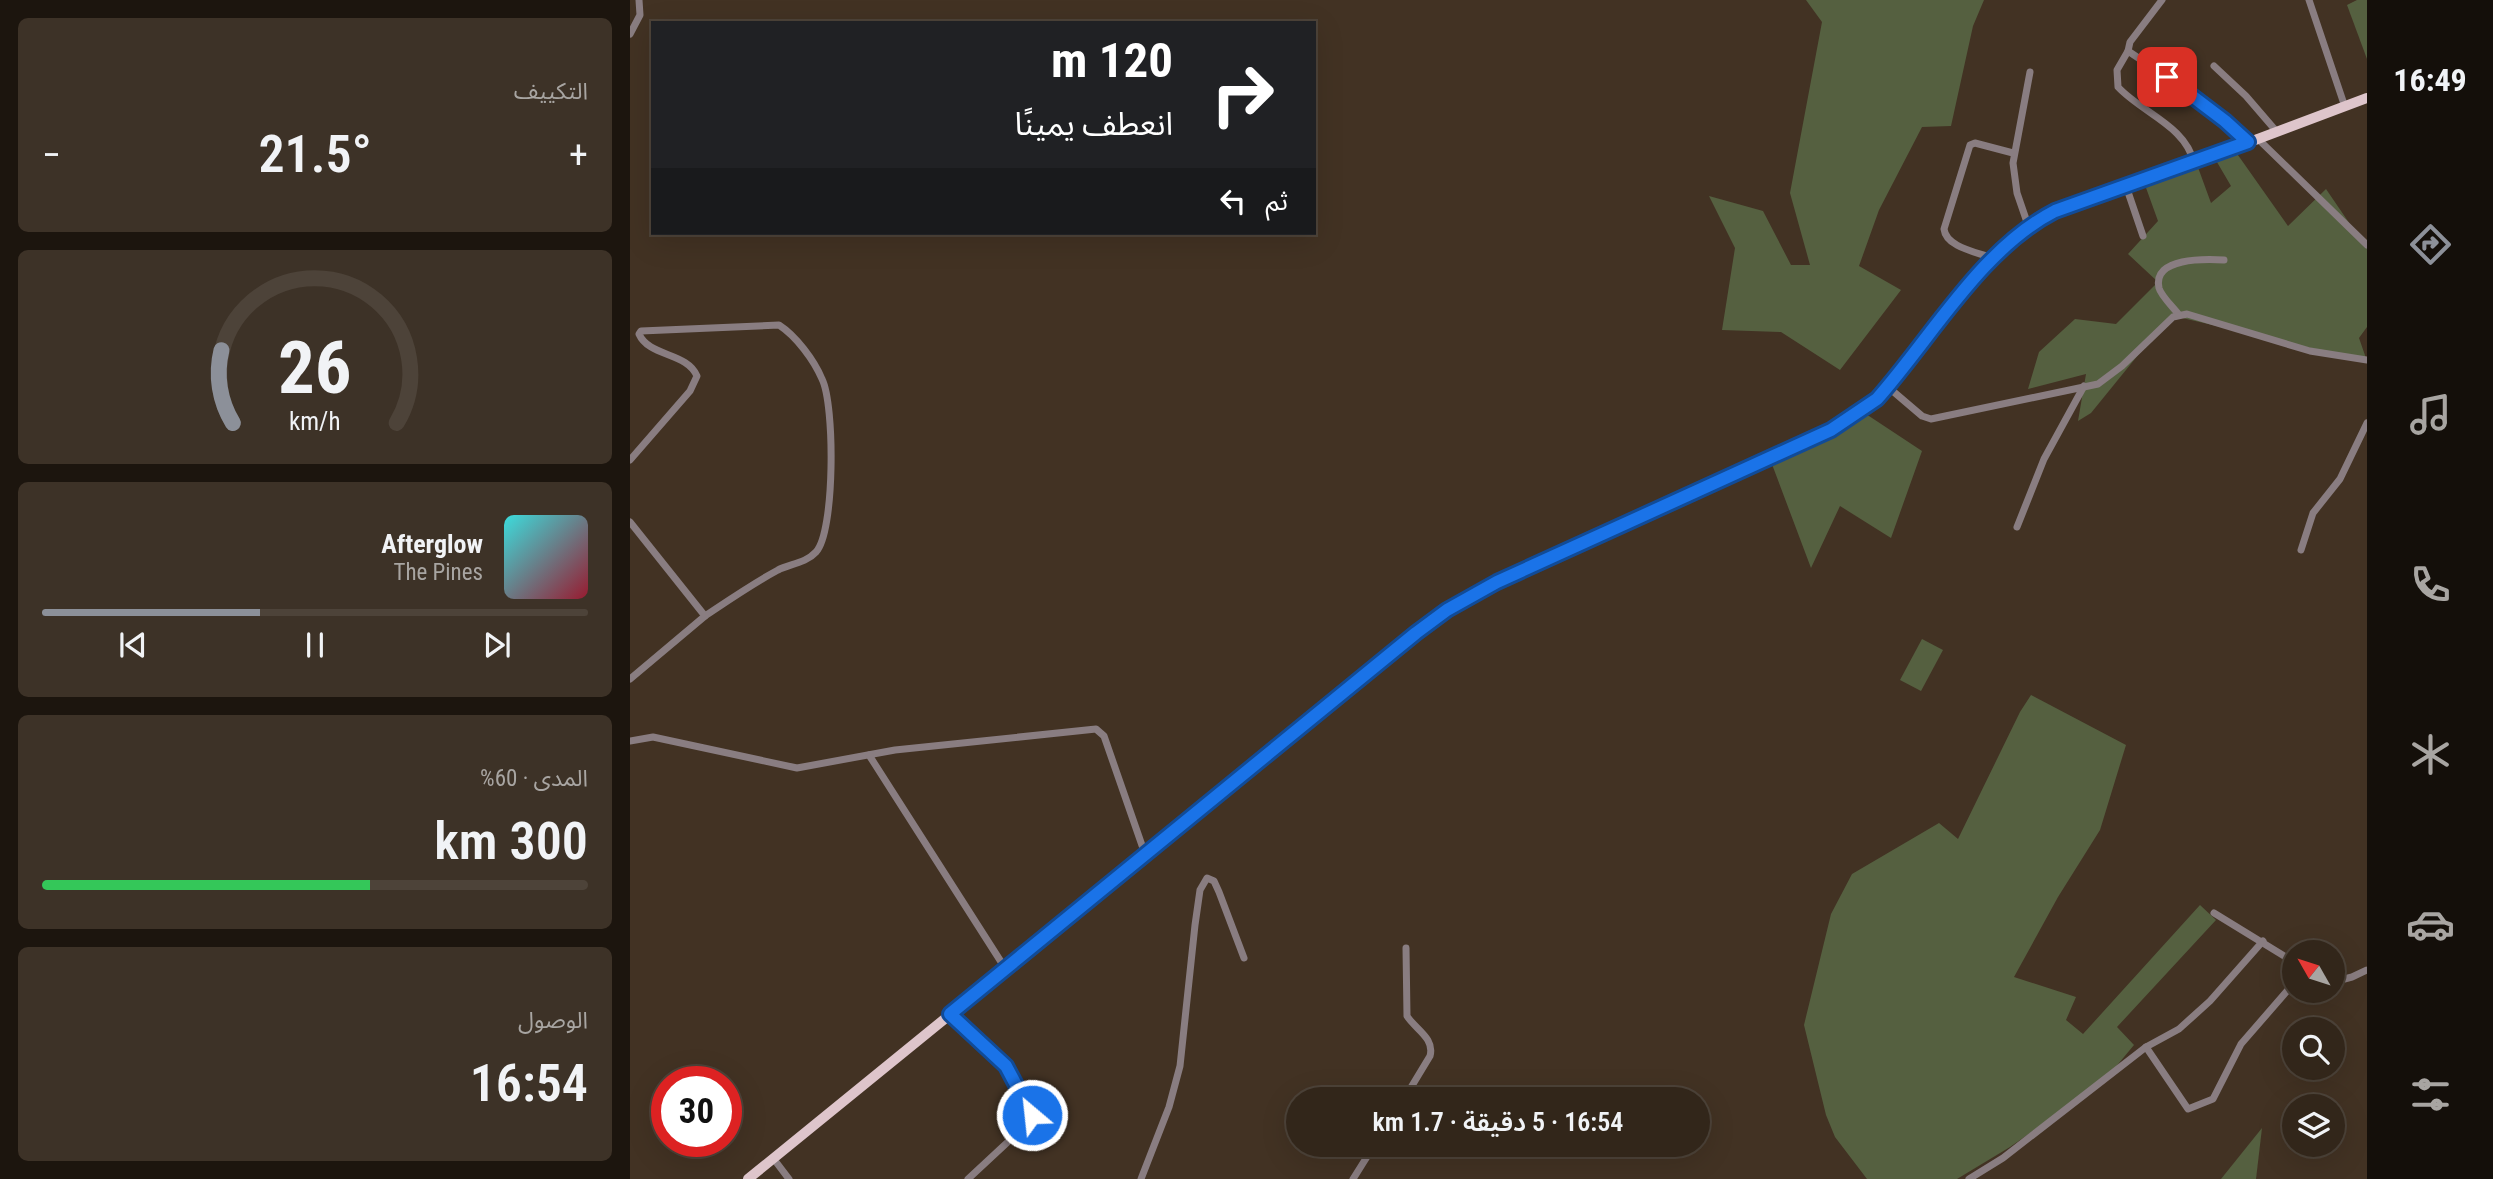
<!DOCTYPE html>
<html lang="ar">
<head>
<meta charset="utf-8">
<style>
  :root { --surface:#32261a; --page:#3d3227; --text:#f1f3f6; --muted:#a8a5a2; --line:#4d4339; --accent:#8c9099 }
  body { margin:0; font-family:"Roboto Condensed","Noto Sans Arabic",sans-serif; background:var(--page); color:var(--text); direction:rtl; height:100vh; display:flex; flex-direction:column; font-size:26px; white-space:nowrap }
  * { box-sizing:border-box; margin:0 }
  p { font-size:23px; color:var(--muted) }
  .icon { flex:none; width:38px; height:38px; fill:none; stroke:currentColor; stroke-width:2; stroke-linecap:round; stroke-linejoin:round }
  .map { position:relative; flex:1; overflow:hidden; direction:ltr }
  .drawer { display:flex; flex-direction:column; gap:18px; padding:18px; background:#1c150e; width:630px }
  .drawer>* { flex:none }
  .banner { position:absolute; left:21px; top:21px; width:665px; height:214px; border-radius:0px; box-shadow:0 7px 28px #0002,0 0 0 2px var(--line); direction:rtl; background:#202124; color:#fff; overflow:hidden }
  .needle { width:46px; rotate:309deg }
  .tools { position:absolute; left:1652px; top:940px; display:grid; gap:14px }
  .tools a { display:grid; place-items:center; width:63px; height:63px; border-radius:50%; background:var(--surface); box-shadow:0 7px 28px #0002,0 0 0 2px var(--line); font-size:35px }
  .speed { position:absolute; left:21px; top:1066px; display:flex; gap:14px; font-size:35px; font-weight:700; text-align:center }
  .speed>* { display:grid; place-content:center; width:91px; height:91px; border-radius:50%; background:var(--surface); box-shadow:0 7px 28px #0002,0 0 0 2px var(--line); line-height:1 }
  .speed .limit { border:10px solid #d22; background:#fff; color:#111 }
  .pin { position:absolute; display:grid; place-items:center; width:60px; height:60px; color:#fff; margin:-30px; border-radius:14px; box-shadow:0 4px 10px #0006 }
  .me { position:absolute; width:77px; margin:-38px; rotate:332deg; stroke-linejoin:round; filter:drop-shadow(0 0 5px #0008) }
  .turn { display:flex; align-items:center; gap:24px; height:147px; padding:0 28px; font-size:32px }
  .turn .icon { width:91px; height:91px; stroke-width:2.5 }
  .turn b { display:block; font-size:49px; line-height:60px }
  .then { display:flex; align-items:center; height:66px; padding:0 28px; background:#0003; gap:14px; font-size:26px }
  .big { font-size:52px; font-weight:600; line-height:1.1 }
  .drawer .card { flex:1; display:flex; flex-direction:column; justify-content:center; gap:10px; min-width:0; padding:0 24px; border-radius:10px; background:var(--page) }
  .drawer .dial { align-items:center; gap:0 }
  .dial svg { height:182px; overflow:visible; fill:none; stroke:var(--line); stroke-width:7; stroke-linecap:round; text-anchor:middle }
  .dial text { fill:var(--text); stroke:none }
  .song { display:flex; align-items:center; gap:21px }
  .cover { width:84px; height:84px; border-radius:10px; background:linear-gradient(135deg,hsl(180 70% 55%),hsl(350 70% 35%)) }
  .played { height:7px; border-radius:4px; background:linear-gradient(90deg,var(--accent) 40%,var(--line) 40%) }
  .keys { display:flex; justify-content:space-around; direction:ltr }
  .heat { display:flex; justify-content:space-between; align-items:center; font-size:38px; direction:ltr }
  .charge { height:10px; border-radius:5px; background:linear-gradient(90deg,#34c759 60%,var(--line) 0) }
  .trip { position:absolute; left:656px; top:1087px; width:424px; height:70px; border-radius:35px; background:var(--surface); box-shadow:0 7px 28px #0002,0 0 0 2px var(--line); font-weight:600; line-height:70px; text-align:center; direction:rtl }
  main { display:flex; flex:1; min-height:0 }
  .tabs { display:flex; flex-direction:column; width:126px; justify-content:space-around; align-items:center; background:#140f0a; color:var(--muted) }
  .tabs .icon { width:49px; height:49px }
  .tabs .current { color:var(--accent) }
  .tabs b { font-size:32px; color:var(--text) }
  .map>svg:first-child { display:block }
  .green { fill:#556040 }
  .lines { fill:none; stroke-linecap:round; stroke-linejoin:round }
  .minor { stroke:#897d81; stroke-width:7 }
  .primary { stroke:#dec5cb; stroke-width:10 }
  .route-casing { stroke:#114b97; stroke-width:18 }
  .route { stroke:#1a73e8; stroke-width:12 }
</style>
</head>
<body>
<main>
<nav class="tabs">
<b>16:49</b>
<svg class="icon current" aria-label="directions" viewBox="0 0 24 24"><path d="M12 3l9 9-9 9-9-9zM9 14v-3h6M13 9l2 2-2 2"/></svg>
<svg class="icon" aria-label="music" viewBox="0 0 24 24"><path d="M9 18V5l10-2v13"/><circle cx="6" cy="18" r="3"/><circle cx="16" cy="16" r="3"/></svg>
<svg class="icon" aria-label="phone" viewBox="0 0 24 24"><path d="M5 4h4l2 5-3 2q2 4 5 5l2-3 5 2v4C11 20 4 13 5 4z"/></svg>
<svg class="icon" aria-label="climate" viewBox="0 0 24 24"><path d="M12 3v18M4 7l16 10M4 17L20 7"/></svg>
<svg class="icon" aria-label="car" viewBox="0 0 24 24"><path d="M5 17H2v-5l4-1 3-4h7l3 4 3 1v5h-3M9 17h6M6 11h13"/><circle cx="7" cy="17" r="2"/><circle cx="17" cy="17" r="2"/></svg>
<svg class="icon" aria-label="filters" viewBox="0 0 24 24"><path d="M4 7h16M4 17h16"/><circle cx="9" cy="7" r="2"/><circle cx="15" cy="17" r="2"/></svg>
</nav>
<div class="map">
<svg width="1737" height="1179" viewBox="0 0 1737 1179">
  <rect width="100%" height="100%" fill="#423223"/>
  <g class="green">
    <polygon points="1176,0 1354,0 1343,26 1321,126 1292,127 1249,210 1229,266 1271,290 1210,370 1151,332 1092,330 1105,248 1079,196 1133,211 1161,265 1180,265 1160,193 1192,22"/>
    <polygon points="1727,0 1737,0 1737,59 1717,5"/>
    <polygon points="1603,148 1658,226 1696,189 1737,249 1737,327 1729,338 1737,361 1548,317 1526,333 1461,413 1448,421 1456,374 1398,389 1409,352 1445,319 1486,324 1528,282 1498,254 1528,221 1515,185 1562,151 1581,203 1601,186 1584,157"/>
    <polygon points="1228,416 1239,416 1292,451 1261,538 1210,506 1181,568 1140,459"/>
    <polygon points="1292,639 1313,650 1291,691 1270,680"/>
    <polygon points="1401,695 1496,745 1470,830 1428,897 1384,977 1446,997 1436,1020 1453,1034 1570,905 1586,920 1487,1027 1504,1045 1474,1081 1380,1147 1327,1179 1237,1179 1205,1137 1196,1115 1174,1025 1201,914 1222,874 1309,823 1328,839 1390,712"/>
    <polygon points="1632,1128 1626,1179 1591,1179"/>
  </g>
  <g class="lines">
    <g class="minor">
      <polyline points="1532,0 1500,42 1498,51 1556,90 1618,142"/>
      <polyline points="1679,0 1715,107"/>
      <polyline points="0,34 10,15 9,0"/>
      <path d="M1498 51 1487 70 1488 87C1512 113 1556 126 1564 163"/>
      <polyline points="1584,66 1616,96 1647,132"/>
      <polyline points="1627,138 1737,245"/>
      <polyline points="1496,186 1513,236"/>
      <polyline points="1398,225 1387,193 1383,163 1400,72"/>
      <path d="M1362 258C1346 252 1316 247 1314 229L1340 145 1345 143 1383 153"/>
      <path d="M1549 315C1544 308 1531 296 1529 288 1522 257 1576 259 1594 260"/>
      <polyline points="1258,387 1292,416 1301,419 1468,384 1492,366 1543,317 1557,314 1680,351 1737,360"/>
      <path d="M0 460 60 391 67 376C57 352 19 357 9 334L11 331 149 325C166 336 184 360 192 379 205 405 205 532 186 552 176 563 160 564 148 570 122 584 99 600 75 616"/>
      <polyline points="0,522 75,616 0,679"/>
      <polyline points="1387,527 1414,459 1454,386"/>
      <polyline points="1671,550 1683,513 1710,479 1737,423"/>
      <polyline points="0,741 23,737 167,768 265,750 466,729 474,736 515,854"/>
      <polyline points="239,755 375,968"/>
      <polyline points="1584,913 1664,962"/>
      <polyline points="1703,982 1722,977 1737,970"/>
      <polyline points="320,1014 376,1066 402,1115 396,1125 338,1179"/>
      <polyline points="1516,1047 1558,1109 1583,1099 1611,1044 1664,983"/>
      <path d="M774 1099 800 1056C805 1038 785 1029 777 1016L776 948"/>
      <polyline points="143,1158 159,1179"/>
      <polyline points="511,1179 539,1107 550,1066 565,925 570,890 577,878 584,881 589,892 614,958"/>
      <polyline points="723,1179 745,1144"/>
      <polyline points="1339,1179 1373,1158 1516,1047 1549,1029 1580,1001 1633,941"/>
    </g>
    <polyline class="primary" points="118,1179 817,610 867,582 1201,430 1247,399 1362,258 1398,225 1425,211 1564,163 1737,98"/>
  </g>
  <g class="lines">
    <defs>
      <path id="route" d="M402 1115 376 1066 320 1014 786 633 817 610 867 582 1201 430 1247 399C1302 337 1351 249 1425 211L1618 142 1595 121 1537 77"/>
    </defs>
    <use href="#route" class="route-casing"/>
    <use href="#route" class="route"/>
  </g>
</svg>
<div class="tools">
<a><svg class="needle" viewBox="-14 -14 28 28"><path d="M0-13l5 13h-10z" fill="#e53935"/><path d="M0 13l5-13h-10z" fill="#a8a5a2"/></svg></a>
<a><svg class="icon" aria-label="search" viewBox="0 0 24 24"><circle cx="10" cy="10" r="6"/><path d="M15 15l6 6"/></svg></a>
<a><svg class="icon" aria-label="layers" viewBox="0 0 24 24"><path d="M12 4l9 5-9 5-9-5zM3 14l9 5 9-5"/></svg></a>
</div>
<div class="speed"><div class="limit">30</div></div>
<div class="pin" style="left:1537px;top:77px;background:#d93025"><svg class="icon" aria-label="arrive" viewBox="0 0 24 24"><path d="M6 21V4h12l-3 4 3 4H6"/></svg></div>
<svg class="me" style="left:402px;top:1115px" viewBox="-20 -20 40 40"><circle r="17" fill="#1a73e8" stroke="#fff" stroke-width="3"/><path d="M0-11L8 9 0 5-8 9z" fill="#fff"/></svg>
<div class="trip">16:54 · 5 دقيقة · 1.7 km</div>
<div class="banner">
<div class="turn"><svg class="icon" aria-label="right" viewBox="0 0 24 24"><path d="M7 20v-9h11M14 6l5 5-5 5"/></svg><div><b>120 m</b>انعطف يمينًا</div></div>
<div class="then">ثم<svg class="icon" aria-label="left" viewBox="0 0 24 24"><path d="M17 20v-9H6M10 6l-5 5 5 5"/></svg></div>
</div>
</div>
<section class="drawer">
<div class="card"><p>التكييف</p>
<div class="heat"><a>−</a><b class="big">21.5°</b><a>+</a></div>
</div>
<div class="card dial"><svg viewBox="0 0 100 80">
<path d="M14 69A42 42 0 1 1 86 69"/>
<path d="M14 69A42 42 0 0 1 9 37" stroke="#8c9099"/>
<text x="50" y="56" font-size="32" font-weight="700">26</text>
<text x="50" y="72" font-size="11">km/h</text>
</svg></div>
<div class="card">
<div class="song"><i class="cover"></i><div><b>Afterglow</b><p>The Pines</p></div></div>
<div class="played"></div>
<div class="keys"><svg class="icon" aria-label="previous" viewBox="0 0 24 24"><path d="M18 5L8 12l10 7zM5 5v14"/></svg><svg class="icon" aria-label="pause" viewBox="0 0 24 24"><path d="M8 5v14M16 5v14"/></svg><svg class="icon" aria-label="next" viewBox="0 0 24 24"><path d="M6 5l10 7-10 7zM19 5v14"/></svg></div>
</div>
<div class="card"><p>المدى · 60%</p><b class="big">300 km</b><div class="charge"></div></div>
<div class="card"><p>الوصول</p><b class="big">16:54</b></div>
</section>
</main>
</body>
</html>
